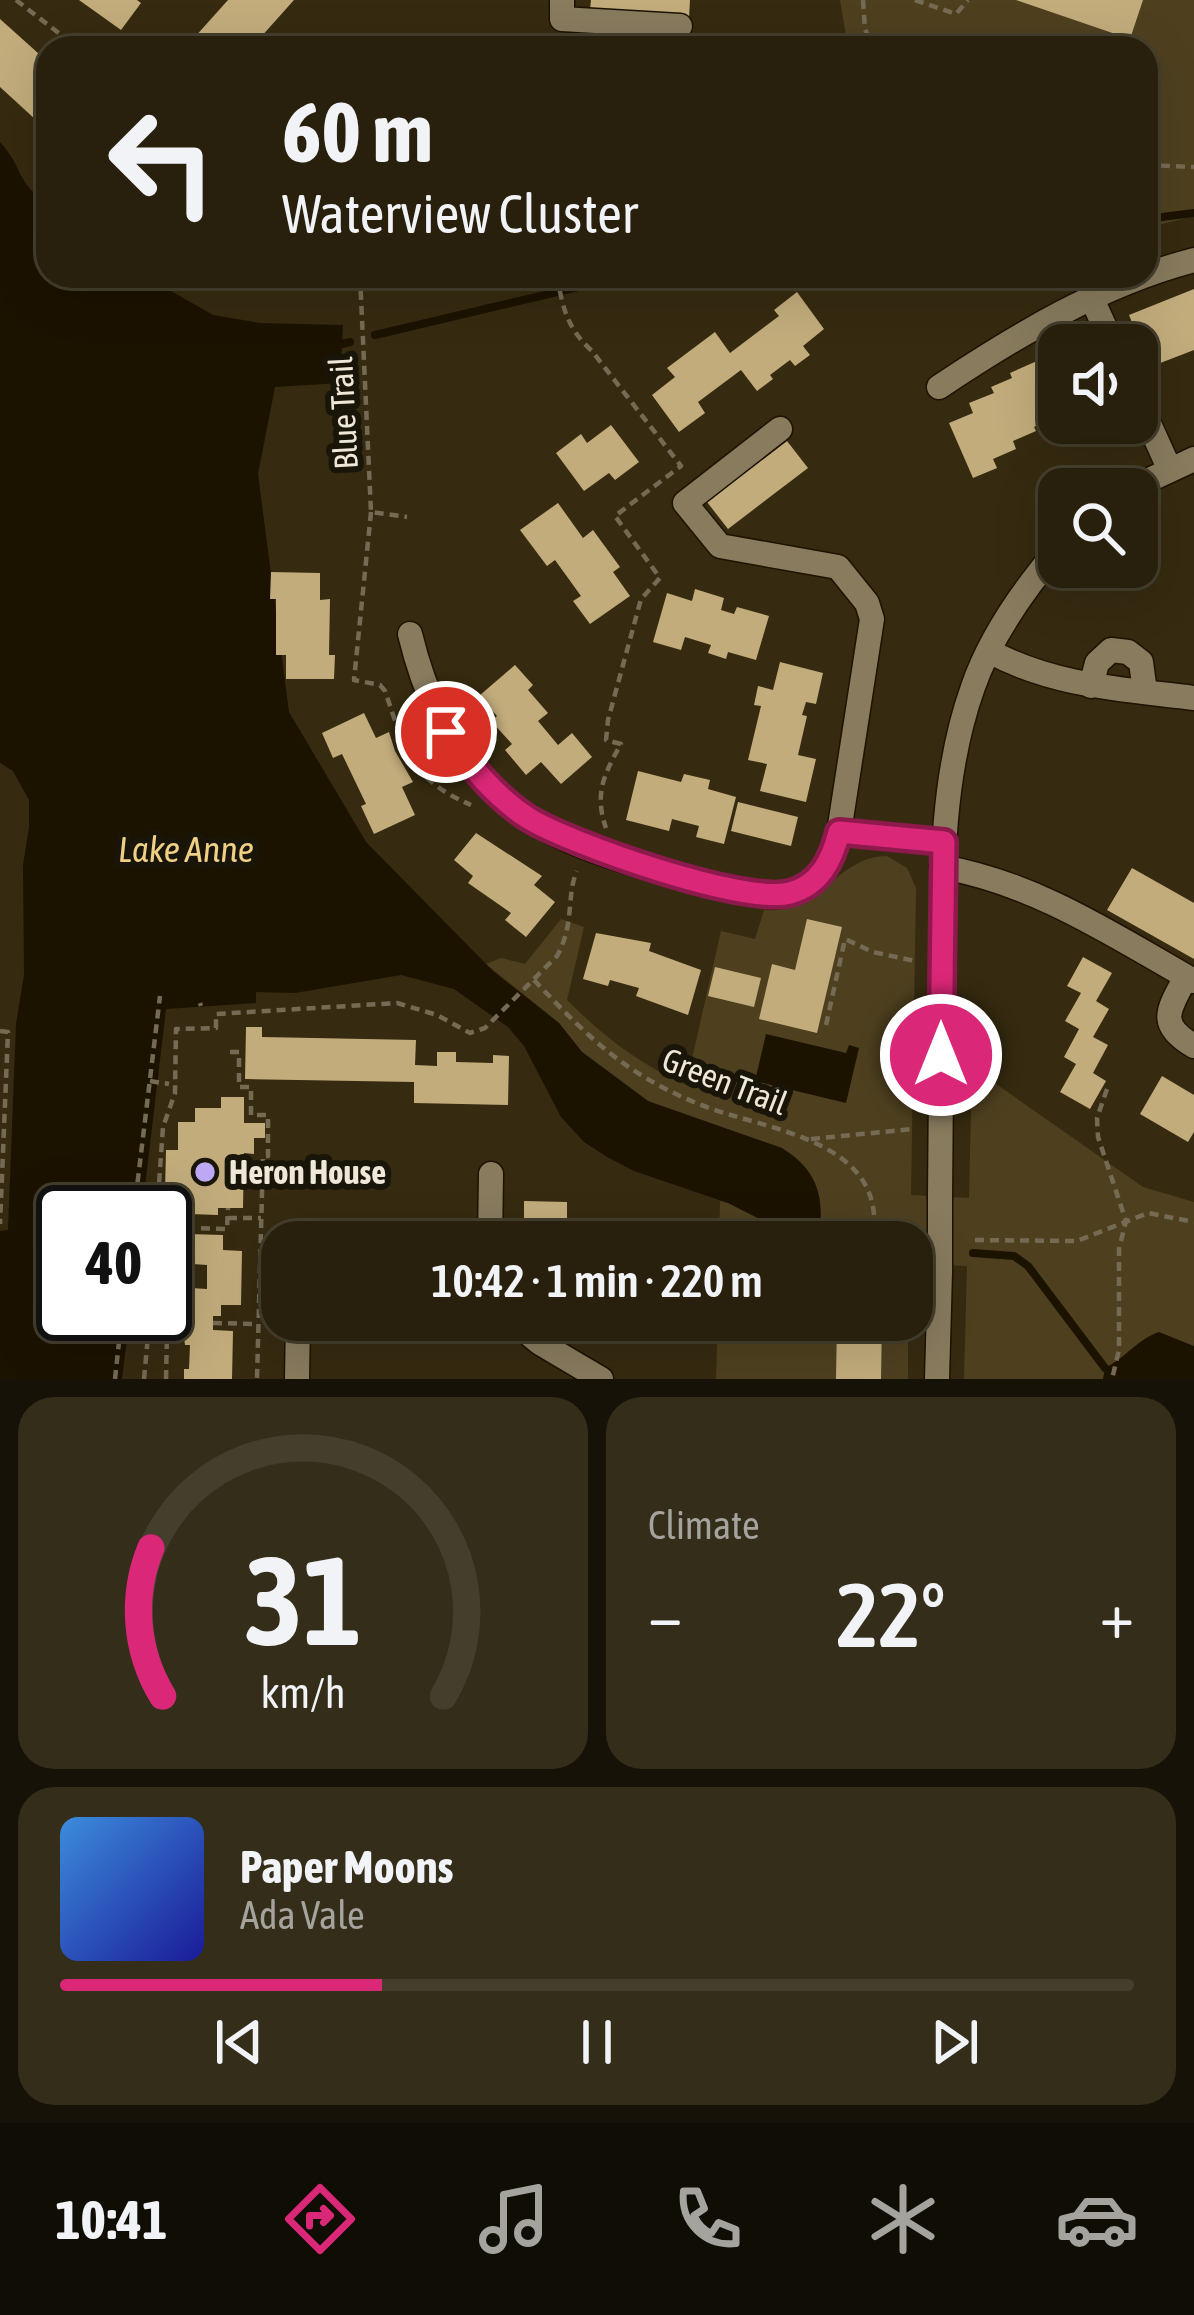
<!DOCTYPE html>
<html lang="en">
<head>
<meta charset="utf-8">
<style>
  :root { --surface:#28200c; --page:#342d1a; --text:#f1f3f6; --muted:#a5a39d; --line:#443e2d; --accent:#db2777 }
  body { margin:0; font-family:"Asap Condensed",sans-serif; background:var(--page); color:var(--text); height:100vh; display:flex; flex-direction:column; font-size:45px; white-space:nowrap }
  * { box-sizing:border-box; margin:0 }
  p { font-size:39px; color:var(--muted) }
  .icon { flex:none; width:66px; height:66px; fill:none; stroke:currentColor; stroke-width:2; stroke-linecap:round; stroke-linejoin:round }
  .map { position:relative; height:1379px; overflow:hidden }
  .sheet { display:flex; flex-direction:column; gap:18px; padding:18px; background:#161207; flex:1 }
  .sheet>* { flex:none }
  .banner { position:absolute; left:36px; top:36px; width:1122px; height:252px; border-radius:36px; box-shadow:0 12px 48px #0002,0 0 0 3px var(--line); background:#28200c; color:var(--text); overflow:hidden }
  .controls { position:absolute; left:1038px; top:324px; display:grid; gap:24px }
  .controls a { display:grid; place-items:center; width:120px; height:120px; border-radius:24px; background:var(--surface); box-shadow:0 12px 48px #0002,0 0 0 3px var(--line); font-size:60px }
  .speed { position:absolute; left:36px; top:1185px; display:flex; gap:24px; font-size:60px; font-weight:700; text-align:center }
  .speed>* { display:grid; place-content:center; width:156px; height:156px; border-radius:50%; background:var(--surface); box-shadow:0 12px 48px #0002,0 0 0 3px var(--line); line-height:1 }
  .speed .limit { border:6px solid #111; border-radius:18px; background:#fff; color:#111 }
  .pin { position:absolute; display:grid; place-items:center; width:102px; height:102px; color:#fff; margin:-51px; border:6px solid #fff; border-radius:50%; box-shadow:0 3px 12px #0007 }
  .me { position:absolute; width:132px; margin:-66px; rotate:0deg; stroke-linejoin:round; filter:drop-shadow(0 0 9px #0008) }
  .turn { display:flex; align-items:center; gap:42px; height:252px; padding:0 48px; font-size:54px }
  .turn .icon { width:156px; height:156px; stroke-width:2.5 }
  .turn b { display:block; font-size:84px; line-height:102px }
  .big { font-size:90px; font-weight:600; line-height:1.1 }
  .sheet .widget { flex:1; display:flex; flex-direction:column; justify-content:center; gap:18px; min-width:0; padding:0 42px; border-radius:36px; background:var(--page) }
  .sheet .dial { align-items:center; gap:0 }
  .dial svg { height:312px; overflow:visible; fill:none; stroke:var(--line); stroke-width:7; stroke-linecap:round; text-anchor:middle }
  .dial text { fill:var(--text); stroke:none }
  .song { display:flex; align-items:center; gap:36px }
  .cover { width:144px; height:144px; border-radius:18px; background:linear-gradient(135deg,hsl(210 70% 55%),hsl(240 70% 35%)) }
  .played { height:12px; border-radius:6px; background:linear-gradient(90deg,var(--accent) 30%,var(--line) 30%) }
  .keys { display:flex; justify-content:space-around; direction:ltr }
  .heat { display:flex; justify-content:space-between; align-items:center; font-size:66px; direction:ltr }
  .sheet .tiles { flex:1; display:grid; gap:18px; grid-template-columns:1fr 1fr }
  .widget:last-child { grid-column:span 2 }
  .trip { position:absolute; left:261px; top:1221px; width:672px; height:120px; border-radius:36px; background:var(--surface); box-shadow:0 12px 48px #0002,0 0 0 3px var(--line); font-weight:600; line-height:120px; text-align:center }
  .tab-bar { display:flex; height:192px; justify-content:space-around; align-items:center; background:#100d05; color:var(--muted) }
  .tab-bar .icon { width:84px; height:84px }
  .tab-bar .selected { color:var(--accent) }
  .tab-bar b { font-size:54px; color:var(--text) }
  .map>svg:first-child { display:block }
  .green { fill:#4e401f }
  .water { fill:#1c1200 }
  .lines { fill:none; stroke-linecap:round; stroke-linejoin:round }
  .stream { stroke:#1c1200; stroke-width:8 }
  .building { fill:#c2ac7c }
  .minor-casing { stroke:#1e1300; stroke-width:27 }
  .path { stroke:#756b54; stroke-width:4.5; stroke-dasharray:9 6; stroke-linecap:butt }
  .minor { stroke:#887b5e; stroke-width:24 }
  .minor-bridge-casing { stroke:#1e1300; stroke-width:27; stroke-linecap:butt }
  .minor-bridge { stroke:#887b5e; stroke-width:24 }
  .route-casing { stroke:#8e194d; stroke-width:30 }
  .route { stroke:#db2777; stroke-width:21 }
  .poi-dot { fill:#bea9f4; stroke:#191509; stroke-width:4.5 }
  .labels { text-anchor:middle; dominant-baseline:central; stroke-width:12; stroke-linejoin:round; paint-order:stroke }
  .street-label { font-size:33px; fill:#efe8d8; stroke:#191509 }
  .poi-label { font-size:33px; font-weight:bold; fill:#efe8d8; stroke:#191509; text-anchor:start }
  .water-label { font-size:36px; font-style:italic; fill:#f0d085; stroke:#191509 }
</style>
</head>
<body>
<div class="map">
<svg width="1194" height="1379" viewBox="0 0 1194 1379">
  <rect width="100%" height="100%" fill="#362b10"/>
  <g class="green">
    <polygon points="840,0 1194,0 1194,216 1146,228 1146,48 848,48"/>
    <path d="M887 856 907 868 916 888 911 1195 969 1198 972 1067 1143 1187 1194 1202V1379H964L967 1266 912 1263V1242H719L720 1201 728 1203 692 1120 648 1101 582 1052 559 1023 486 964 501 958 525 964 561 919 584 927 567 1000C603 1036 639 1064 686 1085L721 931 755 939 764 910C821 915 835 857 887 856Z"/>
    <polygon points="718,1320 908,1320 908,1379 716,1379"/>
  </g>
  <g class="water">
    <path d="M0 142C24 168 15 182 48 204V276H145L213 315 260 323 343 325 340 383 275 387 258 474 289 712 366 842 493 971 559 1023 582 1052 648 1101 782 1148C813 1167 824 1191 820 1227L777 1228 728 1203 634 1171 607 1157 584 1142 561 1117 524 1046 508 1027 454 989 401 975 295 993 256 992V1003L166 1009 142 1212H63V1314H130L122 1379H0V1231L8 1230 16 1024 24 975 23 865 29 827V800L13 771 0 763Z"/>
    <polygon points="766,1034 846,1053 849,1045 859,1048 846,1103 755,1081"/>
    <path d="M1159 1332 1194 1346V1379H1103L1105 1368C1127 1357 1136 1340 1159 1332Z"/>
  </g>
  <g class="lines">
    <g class="stream">
      <polyline points="1146,219 1194,213"/>
      <polyline points="375,335 625,276"/>
      <polyline points="342,344 350,342"/>
      <polyline points="820,1227 865,1242"/>
      <polyline points="973,1253 1014,1256 1028,1266 1105,1368"/>
    </g>
  </g>
  <g class="building">
    <polygon points="79,0 137,0 141,3 121,30"/>
    <polygon points="228,0 294,0 251,48 185,48"/>
    <polygon points="591,0 690,0 689,18 590,10"/>
    <polygon points="1016,0 1143,0 1130,39"/>
    <polygon points="0,19 48,62 48,107 36,120 0,87"/>
    <polygon points="1194,289 1194,350 1150,367 1129,315"/>
    <polygon points="797,292 824,329 803,346 810,355 795,366 790,360 770,375 773,379 757,391 741,370 698,402 705,413 679,432 652,395 675,377 667,368 715,332 730,353 779,316 774,310"/>
    <polygon points="1059,345 1059,413 1034,427 1036,431 1013,441 1016,449 993,459 997,468 973,478 949,423 973,413 969,403 994,393 991,387 1012,378 1010,373 1037,361 1035,355"/>
    <polygon points="611,425 639,462 615,480 609,473 584,491 556,453 581,434 587,443"/>
    <polygon points="787,441 808,468 728,529 707,502"/>
    <polygon points="558,503 583,538 593,530 620,567 613,572 630,596 590,624 573,601 581,596 555,560 547,566 520,530"/>
    <polygon points="271,572 320,573 320,600 330,599 329,655 335,655 334,679 286,679 286,655 276,655 276,599 270,599"/>
    <polygon points="695,589 724,598 721,610 734,614 737,607 769,616 756,660 728,652 726,659 708,653 711,645 685,637 681,650 653,642 667,593 692,601"/>
    <polygon points="780,662 823,673 816,704 806,702 802,715 807,716 798,755 816,759 806,802 760,791 767,764 748,760 761,706 754,705 758,686 773,690"/>
    <polygon points="515,665 533,685 528,690 548,713 538,721 558,745 572,733 592,757 561,784 541,762 526,775 505,750 512,744 491,721 497,716 479,696"/>
    <polygon points="364,713 376,738 389,732 395,751 413,782 402,787 415,815 374,834 361,806 366,804 342,754 333,758 322,733"/>
    <polygon points="638,771 681,782 684,774 710,780 708,789 736,797 724,844 696,837 699,826 672,819 669,831 626,820"/>
    <polygon points="738,802 798,817 791,846 731,831"/>
    <polygon points="476,833 542,876 534,885 555,902 526,937 505,920 511,913 468,883 473,876 454,860"/>
    <polygon points="1132,868 1194,903 1194,959 1107,910"/>
    <polygon points="807,919 842,927 817,1033 759,1019 772,964 795,970"/>
    <polygon points="596,933 651,943 649,951 701,970 688,1015 636,996 639,988 610,980 608,986 583,979"/>
    <polygon points="1083,957 1112,973 1096,1001 1109,1009 1093,1037 1108,1045 1093,1073 1106,1081 1090,1109 1060,1092 1076,1064 1064,1057 1079,1029 1065,1021 1081,993 1067,986"/>
    <polygon points="715,967 761,978 754,1007 708,996"/>
    <polygon points="246,1027 262,1027 262,1037 416,1040 415,1065 437,1066 437,1052 456,1052 456,1062 493,1063 493,1055 509,1056 508,1105 414,1103 414,1082 245,1079"/>
    <polygon points="1162,1076 1194,1095 1194,1132 1188,1142 1140,1114"/>
    <polygon points="221,1097 244,1097 244,1123 265,1123 265,1138 254,1138 254,1154 244,1153 243,1208 218,1208 218,1215 190,1214 190,1207 177,1207 177,1192 165,1191 166,1150 178,1150 178,1122 195,1122 195,1108 221,1108"/>
    <polygon points="524,1201 567,1202 567,1221 600,1221 600,1242 524,1242"/>
    <rect x="673" y="1227" width="39" height="15"/>
    <polygon points="188,1234 223,1235 223,1250 242,1251 241,1305 221,1305 221,1316 213,1316 213,1330 233,1331 232,1379 184,1379 184,1369 189,1369 190,1345 185,1345 181,1315 185,1316 186,1304 191,1304 191,1288 207,1289 207,1265 192,1264"/>
    <polygon points="837,1320 882,1320 881,1379 836,1379"/>
  </g>
  <g class="lines">
    <defs>
      <g id="minor">
        <polyline points="562,0 562,19 680,26"/>
        <polyline points="1092,299 1113,345"/>
        <path d="M939 387C1017 335 1102 284 1194 260"/>
        <polyline points="1137,397 1169,468"/>
        <polyline points="780,429 685,503 720,546 838,567 867,603 872,619 839,832"/>
        <polyline points="1130,489 1194,459"/>
        <path d="M410 634C424 692 447 745 491 787 515 810 544 830 575 843 613 860 753 902 790 893 819 885 832 860 839 832L944 842"/>
        <path d="M989 651C1053 686 1122 689 1194 698"/>
        <polyline points="1091,686 1097,663 1111,650 1128,652 1141,662 1145,692"/>
        <path d="M942 867C1035 883 1113 935 1194 981"/>
        <path d="M1186 977C1169 1009 1156 1024 1194 1046"/>
        <path d="M940 1196C941 1120 941 1044 942 967 942 874 941 776 973 687 991 635 1024 589 1059 548"/>
        <polyline points="490,1242 491,1174"/>
        <polyline points="512,1320 540,1343 601,1379"/>
        <polyline points="297,1379 298,1320"/>
        <polyline points="937,1379 940,1272"/>
      </g>
    </defs>
    <use href="#minor" class="minor-casing"/>
    <g class="path">
      <polyline points="16,0 78,48"/>
      <polyline points="863,0 865,29 873,48"/>
      <polyline points="915,0 956,14 968,0"/>
      <polyline points="1146,165 1194,167"/>
      <polyline points="360,276 371,512 407,517"/>
      <path d="M557 276C563 309 567 328 592 351L681 466 615 516 660 578 641 599 608 720 606 740 621 744C604 774 594 794 606 828"/>
      <path d="M371 512 354 680 380 685 385 691C405 749 410 779 471 805"/>
      <path d="M534 980C567 1015 603 1053 646 1078 671 1093 702 1107 731 1115 794 1134 890 1152 872 1242"/>
      <polyline points="200,1003 201,1006"/>
      <polyline points="826,1025 845,939 873,952 915,961"/>
      <polyline points="0,1031 8,1032 0,1224"/>
      <polyline points="230,1052 239,1052 239,1087 251,1087 251,1115 268,1115 268,1156 263,1156 257,1379"/>
      <polyline points="150,1081 169,1084"/>
      <polyline points="1107,1089 1097,1118 1098,1137 1126,1221 1119,1249 1119,1350 1112,1379"/>
      <polyline points="811,1139 913,1129"/>
      <polyline points="134,1212 160,996"/>
      <path d="M157 1212 163 1127 175 1093 176 1029 216 1028V1014L397 1003 437 1015 470 1033 485 1028 557 956C575 924 566 895 577 871"/>
      <polyline points="228,1218 261,1218"/>
      <polyline points="176,1222 192,1223 192,1228 227,1229 228,1208"/>
      <polyline points="874,1236 908,1239"/>
      <polyline points="975,1240 1077,1241 1148,1213 1194,1222"/>
      <polyline points="167,1257 192,1257"/>
      <polyline points="162,1322 181,1322"/>
      <polyline points="213,1323 256,1324"/>
      <polyline points="174,1333 175,1296 182,1296 183,1257"/>
      <polyline points="115,1379 122,1314"/>
      <polyline points="144,1379 150,1314"/>
      <polyline points="166,1379 167,1333 185,1334"/>
    </g>
    <use href="#minor" class="minor"/>
    <defs>
      <polyline id="minor-bridge" points="940,1272 940,1196"/>
    </defs>
    <use href="#minor-bridge" class="minor-bridge-casing"/>
    <use href="#minor-bridge" class="minor-bridge"/>
  </g>
  <g class="lines">
    <defs>
      <path id="route" d="M446 732C469 764 494 796 528 818 570 844 744 905 790 893 820 885 832 860 839 832L944 842 941 1055"/>
    </defs>
    <use href="#route" class="route-casing"/>
    <use href="#route" class="route"/>
  </g>
  <circle class="poi-dot" cx="205" cy="1172" r="12"/>
  <g class="labels">
    <g class="street-label">
      <text transform="translate(343 413) rotate(-93)">Blue Trail</text>
      <text transform="translate(725 1081) rotate(21)">Green Trail</text>
    </g>
    <g class="poi-label">
      <text x="229" y="1172">Heron House</text>
    </g>
    <g class="water-label">
      <text x="186" y="849">Lake Anne</text>
    </g>
  </g>
</svg>
<div class="controls">
<a><svg class="icon" aria-label="sound" viewBox="0 0 24 24"><path d="M4 9h4l5-4v14l-5-4H4zM17 9q2 3 0 6"/></svg></a>
<a><svg class="icon" aria-label="search" viewBox="0 0 24 24"><circle cx="10" cy="10" r="6"/><path d="M15 15l6 6"/></svg></a>
</div>
<div class="speed"><div class="limit">40</div></div>
<div class="pin" style="left:446px;top:732px;background:#d93025"><svg class="icon" aria-label="arrive" viewBox="0 0 24 24"><path d="M6 21V4h12l-3 4 3 4H6"/></svg></div>
<svg class="me" style="left:941px;top:1055px" viewBox="-20 -20 40 40"><circle r="17" fill="#db2777" stroke="#fff" stroke-width="3"/><path d="M0-11L8 9 0 5-8 9z" fill="#fff"/></svg>
<div class="trip">10:42 · 1 min · 220 m</div>
<div class="banner">
<div class="turn"><svg class="icon" aria-label="left" viewBox="0 0 24 24"><path d="M17 20v-9H6M10 6l-5 5 5 5"/></svg><div><b>60 m</b>Waterview Cluster</div></div>
</div>
</div>
<section class="sheet">
<div class="tiles">
<div class="widget dial"><svg viewBox="0 0 100 80">
<path d="M14 69A42 42 0 1 1 86 69"/>
<path d="M14 69A42 42 0 0 1 11 31" stroke="#db2777"/>
<text x="50" y="56" font-size="32" font-weight="700">31</text>
<text x="50" y="72" font-size="11">km/h</text>
</svg></div>
<div class="widget"><p>Climate</p>
<div class="heat"><a>−</a><b class="big">22°</b><a>+</a></div>
</div>
<div class="widget">
<div class="song"><i class="cover"></i><div><b>Paper Moons</b><p>Ada Vale</p></div></div>
<div class="played"></div>
<div class="keys"><svg class="icon" aria-label="previous" viewBox="0 0 24 24"><path d="M18 5L8 12l10 7zM5 5v14"/></svg><svg class="icon" aria-label="pause" viewBox="0 0 24 24"><path d="M8 5v14M16 5v14"/></svg><svg class="icon" aria-label="next" viewBox="0 0 24 24"><path d="M6 5l10 7-10 7zM19 5v14"/></svg></div>
</div>
</div>
</section>
<nav class="tab-bar">
<b>10:41</b>
<svg class="icon selected" aria-label="directions" viewBox="0 0 24 24"><path d="M12 3l9 9-9 9-9-9zM9 14v-3h6M13 9l2 2-2 2"/></svg>
<svg class="icon" aria-label="music" viewBox="0 0 24 24"><path d="M9 18V5l10-2v13"/><circle cx="6" cy="18" r="3"/><circle cx="16" cy="16" r="3"/></svg>
<svg class="icon" aria-label="phone" viewBox="0 0 24 24"><path d="M5 4h4l2 5-3 2q2 4 5 5l2-3 5 2v4C11 20 4 13 5 4z"/></svg>
<svg class="icon" aria-label="climate" viewBox="0 0 24 24"><path d="M12 3v18M4 7l16 10M4 17L20 7"/></svg>
<svg class="icon" aria-label="car" viewBox="0 0 24 24"><path d="M5 17H2v-5l4-1 3-4h7l3 4 3 1v5h-3M9 17h6M6 11h13"/><circle cx="7" cy="17" r="2"/><circle cx="17" cy="17" r="2"/></svg>
</nav>
</body>
</html>
